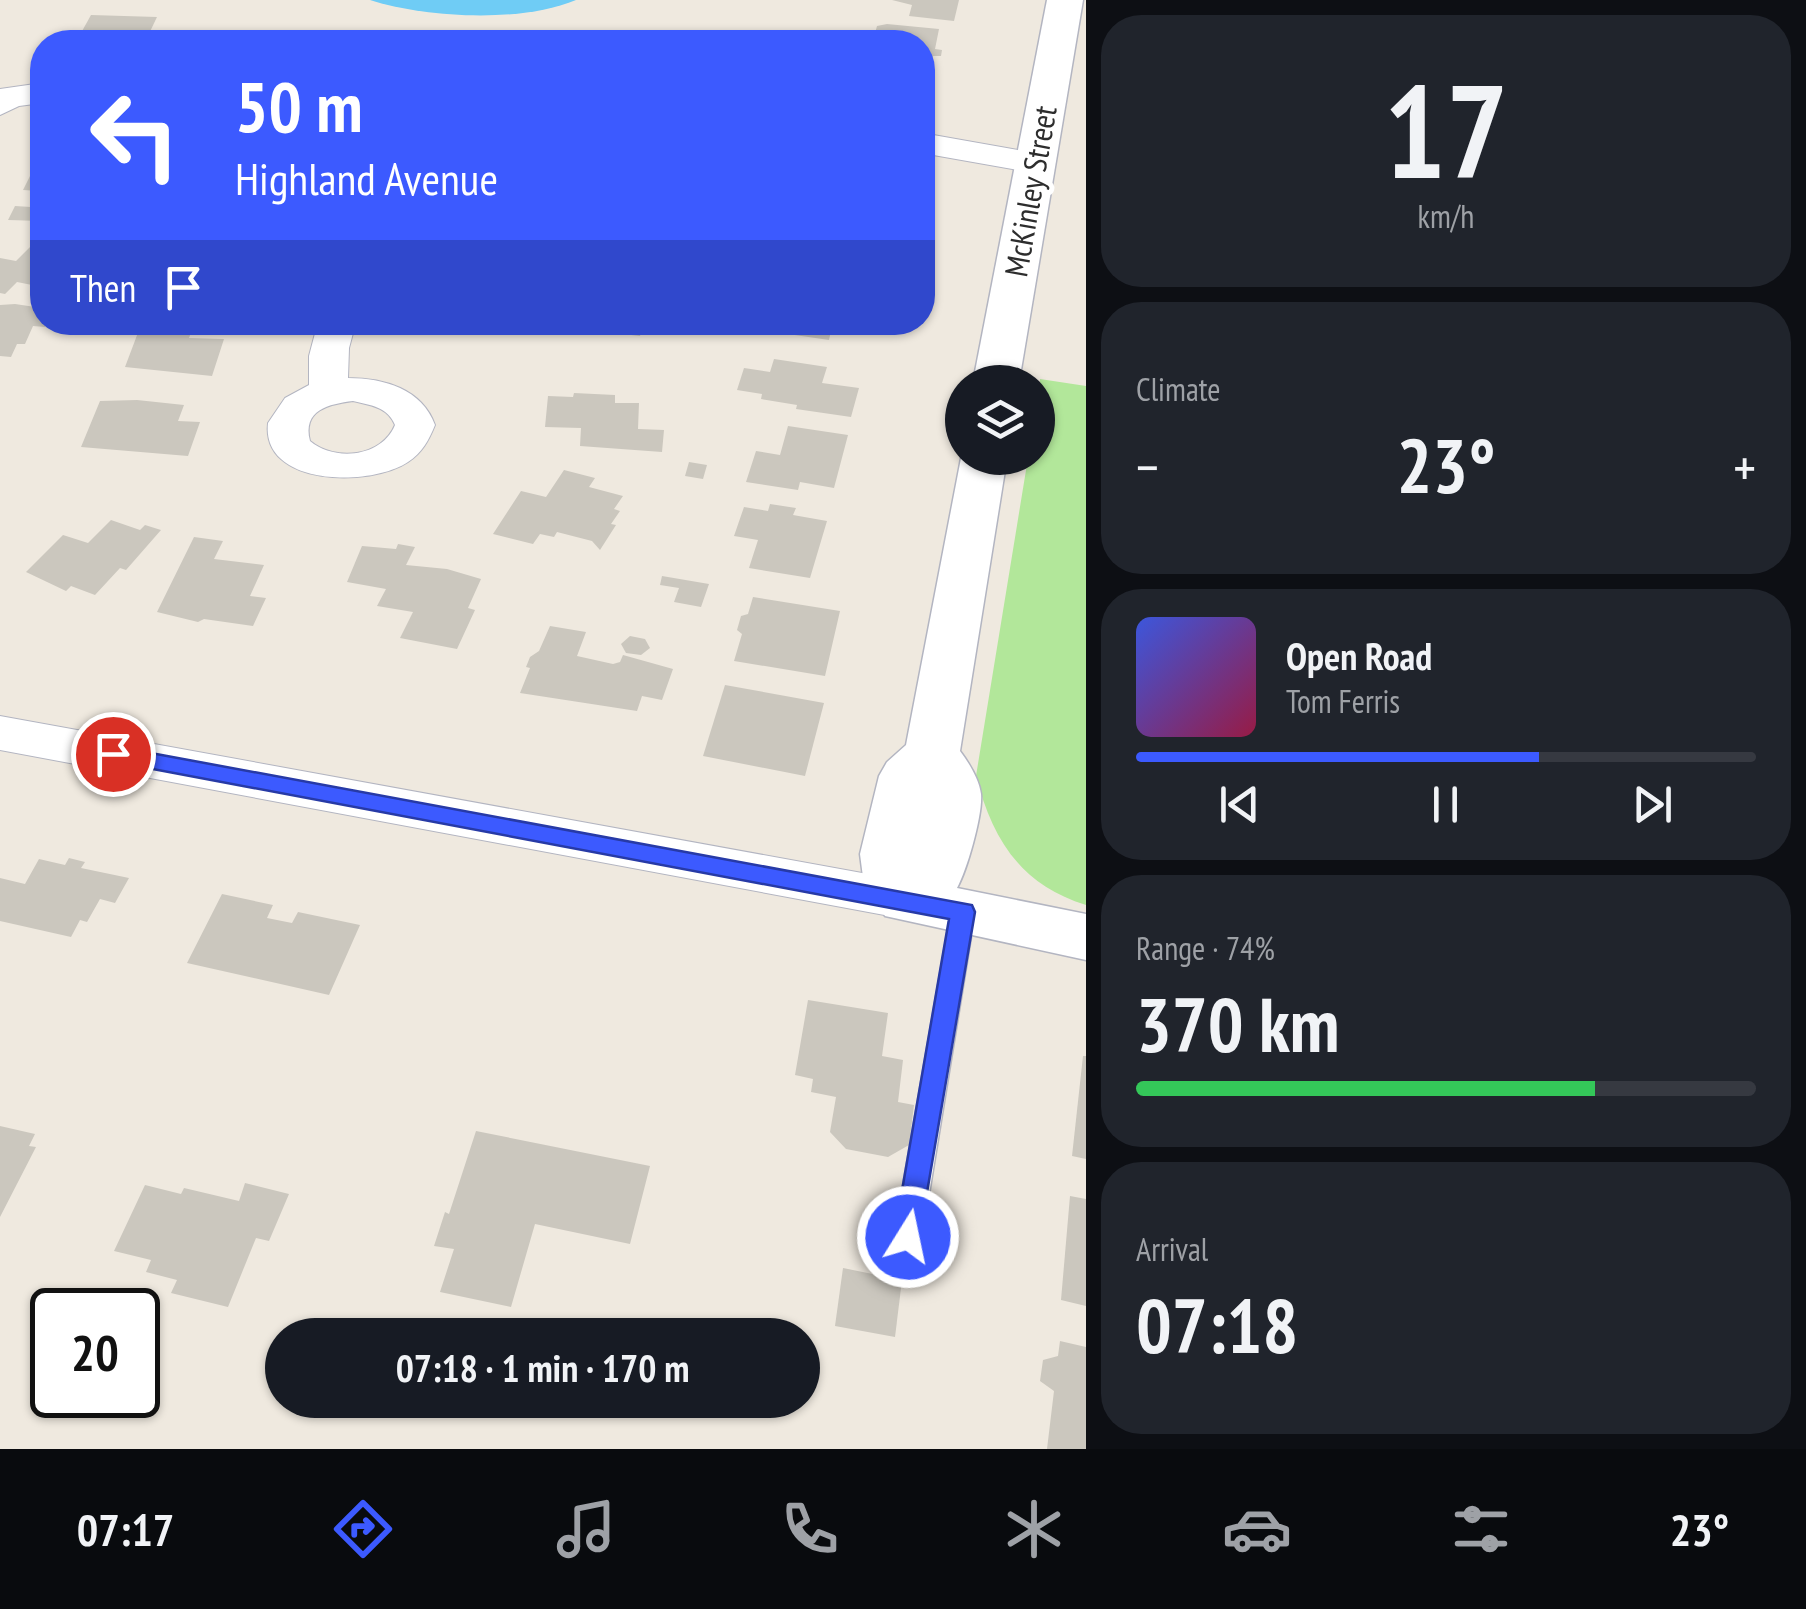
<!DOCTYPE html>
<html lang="en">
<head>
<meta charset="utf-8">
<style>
  :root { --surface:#171b24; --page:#20242c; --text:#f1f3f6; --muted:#9ea1a6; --line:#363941; --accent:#3c5aff }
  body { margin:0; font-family:"PT Sans Narrow",sans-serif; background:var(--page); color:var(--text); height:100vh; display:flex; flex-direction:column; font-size:38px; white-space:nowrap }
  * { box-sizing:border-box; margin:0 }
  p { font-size:32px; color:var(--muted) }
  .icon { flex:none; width:55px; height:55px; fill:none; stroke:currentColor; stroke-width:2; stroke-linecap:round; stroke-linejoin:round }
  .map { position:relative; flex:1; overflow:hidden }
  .drawer { display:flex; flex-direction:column; gap:15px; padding:15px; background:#0d0f14; width:720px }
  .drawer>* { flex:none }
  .guide { position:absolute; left:30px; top:30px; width:905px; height:305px; border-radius:40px; box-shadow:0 2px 8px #0004; background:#3c5aff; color:#fff; overflow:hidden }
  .controls { position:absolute; left:945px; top:365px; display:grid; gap:20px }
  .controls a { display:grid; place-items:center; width:110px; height:110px; border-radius:50%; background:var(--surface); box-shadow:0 2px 8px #0004; font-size:50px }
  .speed { position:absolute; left:30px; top:1288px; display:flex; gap:20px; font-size:50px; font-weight:700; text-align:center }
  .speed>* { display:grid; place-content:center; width:130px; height:130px; border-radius:50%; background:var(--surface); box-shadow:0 2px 8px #0004; line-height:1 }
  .speed .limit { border:5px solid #111; border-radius:15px; background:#fff; color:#111 }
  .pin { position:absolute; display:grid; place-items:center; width:85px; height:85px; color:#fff; margin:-42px; border:5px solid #fff; border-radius:50%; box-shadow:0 2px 10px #0007 }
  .me { position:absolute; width:110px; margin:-55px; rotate:10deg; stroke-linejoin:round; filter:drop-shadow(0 0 8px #0008) }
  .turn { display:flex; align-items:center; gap:35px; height:210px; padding:0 40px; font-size:45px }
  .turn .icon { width:130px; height:130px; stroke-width:2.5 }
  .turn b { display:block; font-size:70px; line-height:85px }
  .then { display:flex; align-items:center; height:95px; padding:0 40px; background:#0003; gap:20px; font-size:38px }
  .big { font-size:75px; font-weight:700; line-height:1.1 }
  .drawer .widget { flex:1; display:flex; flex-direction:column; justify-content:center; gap:15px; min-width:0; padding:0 35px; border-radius:40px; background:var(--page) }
  .drawer .dial { align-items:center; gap:0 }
  .dial b { font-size:130px; line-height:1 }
  .song { display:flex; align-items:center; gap:30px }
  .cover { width:120px; height:120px; border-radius:15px; background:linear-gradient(135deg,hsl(230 70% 55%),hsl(340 70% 35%)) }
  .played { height:10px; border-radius:5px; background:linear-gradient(90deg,var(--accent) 65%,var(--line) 65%) }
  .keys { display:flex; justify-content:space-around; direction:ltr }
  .heat { display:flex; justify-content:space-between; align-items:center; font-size:55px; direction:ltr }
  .charge { height:15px; border-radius:8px; background:linear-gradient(90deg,#34c759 74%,var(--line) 0) }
  .trip { position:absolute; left:265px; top:1318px; width:555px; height:100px; border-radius:50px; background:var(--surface); box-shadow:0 2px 8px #0004; font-weight:700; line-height:100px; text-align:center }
  .tab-bar { display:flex; height:160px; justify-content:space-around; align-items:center; background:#090b0e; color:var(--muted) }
  .tab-bar .icon { width:70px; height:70px }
  .tab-bar .selected { color:var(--accent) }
  .tab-bar b { font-size:45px; color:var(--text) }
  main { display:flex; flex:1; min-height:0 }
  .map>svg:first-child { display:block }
  .green { fill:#b2e79a }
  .water { fill:#6fccf5 }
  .building { fill:#cbc7be }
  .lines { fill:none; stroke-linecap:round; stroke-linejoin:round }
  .lane-casing { stroke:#b3b5c1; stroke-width:3 }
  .street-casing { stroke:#b3b5c1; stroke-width:2 }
  .secondary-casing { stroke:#b3b5c1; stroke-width:3 }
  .lane { fill:#fff; fill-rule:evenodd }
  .street { fill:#fff; fill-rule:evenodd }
  .secondary { fill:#fff; fill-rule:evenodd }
  .route { fill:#3c5aff; stroke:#273aa6; stroke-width:2.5 }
  .labels { text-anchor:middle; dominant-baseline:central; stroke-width:10; stroke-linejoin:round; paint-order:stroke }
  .far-street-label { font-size:32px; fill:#2d2d2d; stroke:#fff }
</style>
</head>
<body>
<main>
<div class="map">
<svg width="1086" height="1449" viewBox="0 0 1086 1449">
  <rect width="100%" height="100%" fill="#efe9df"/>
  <path class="green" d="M1040 379 1086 386V905C1020 885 992 838 976 776L1028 458H1038Z"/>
  <path class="water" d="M370 0H576C522 23 426 18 370 0Z"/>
  <g class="building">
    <polygon points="892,0 959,0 954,21 909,16 912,5"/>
    <polygon points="91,15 157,17 145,42 76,42"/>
    <polygon points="887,24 939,29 935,49 942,50 941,56 933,56 931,64 922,63 922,42 879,42 880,38 874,37 877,26"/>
    <polygon points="165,33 223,35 220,42 161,42"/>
    <polygon points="339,34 360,35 397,36 395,42 337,42"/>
    <polygon points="240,35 266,37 300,39 299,42 238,42"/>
    <polygon points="922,82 935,83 930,112 922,111"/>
    <polygon points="30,176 42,177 42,221 8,220 15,206 31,207 39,191 23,190"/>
    <polygon points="34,243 42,244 42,287 17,282 5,294 0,293 0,258 16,261"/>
    <polygon points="15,304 42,308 42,322 47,322 45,327 33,326 25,344 17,344 11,357 0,356 0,305"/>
    <polygon points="142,322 195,322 189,338 224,339 212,376 125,367"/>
    <polygon points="785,322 850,322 847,333 831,331 829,340 781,333"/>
    <polygon points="616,323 643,326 640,336 613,333"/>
    <polygon points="774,359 827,367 822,383 859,388 851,417 796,409 797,405 761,399 762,394 737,390 744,368 770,372"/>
    <polygon points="574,393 615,395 615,403 639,403 638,429 664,430 662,452 580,446 581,428 545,427 548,396 573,397"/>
    <polygon points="137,400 184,405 178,421 200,422 188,456 81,447 100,401"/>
    <polygon points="788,426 848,435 834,488 800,482 798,490 746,482 756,451 780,455"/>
    <polygon points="689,462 707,465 703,479 685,476"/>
    <polygon points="564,470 595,478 589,487 623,496 614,509 620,511 611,524 616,525 600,550 592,541 557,532 554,537 540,534 533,544 493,534 521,491 546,497"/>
    <polygon points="770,504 796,508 793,515 827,521 810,578 749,568 758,540 734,536 744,507 768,511"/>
    <polygon points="111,520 140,530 145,525 161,530 126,570 120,568 95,595 71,586 66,591 26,572 63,535 88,543"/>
    <polygon points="194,537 223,541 214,559 264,565 250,596 266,598 253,626 204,619 198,622 157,612"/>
    <polygon points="398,544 415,547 406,565 447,569 481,579 468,608 475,610 457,649 400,638 413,612 377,606 386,589 347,582 362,546 396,549"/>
    <polygon points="662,576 709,584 701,607 674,602 679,588 660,585"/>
    <polygon points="753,597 840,611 825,676 734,661 742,634 737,630 741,616 748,614"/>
    <polygon points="550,626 586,632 577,656 613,664 620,662 623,655 673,669 662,700 642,696 637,711 520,693 530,668 526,667 530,657 539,651"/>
    <polygon points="630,636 645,639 650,648 641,655 626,653 621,644"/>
    <polygon points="725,685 824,703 805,776 703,756"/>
    <polygon points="69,858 85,862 81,868 129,878 115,903 100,899 87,922 80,920 71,937 0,921 0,878 25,884 39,859 65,865"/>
    <polygon points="222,894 273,905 267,918 292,923 298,912 360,925 329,995 187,963"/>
    <polygon points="808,1000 888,1013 882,1056 903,1060 898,1102 914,1105 909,1145 888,1157 846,1149 830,1132 836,1097 811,1092 813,1079 795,1075"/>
    <polygon points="1083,1056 1086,1056 1086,1159 1072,1156"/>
    <polygon points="0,1126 35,1134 29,1146 36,1147 0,1217"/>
    <polygon points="476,1131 650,1166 630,1244 535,1224 511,1307 440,1292 454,1249 434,1246 445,1212 449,1214"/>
    <polygon points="245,1183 289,1194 269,1241 256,1238 228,1307 171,1293 177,1280 146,1272 151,1260 114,1251 145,1185 181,1194 184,1188 239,1201"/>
    <polygon points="1070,1196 1086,1199 1086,1306 1061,1300"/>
    <polygon points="843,1268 902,1280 895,1337 835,1326"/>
    <polygon points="1060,1341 1086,1347 1086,1449 1047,1449 1054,1391 1040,1381 1043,1360 1058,1356"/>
  </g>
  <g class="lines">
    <defs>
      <polygon id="lane" points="963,903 972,905 975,912 922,1237 918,1246 908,1249 898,1246 894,1237 951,912 954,905"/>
      <g id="street">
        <polygon points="42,83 42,103 19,106 0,115 0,89"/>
        <polygon points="922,133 1035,153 1047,156 1052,163 1047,170 1035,173 922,153"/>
        <path d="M318 322H356L349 348 348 378C384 378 422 389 435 425 429 440 422 453 408 462 371 487 261 487 268 423L285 398 309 385V356ZM353 401C370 405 388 407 395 425 382 457 335 462 310 441 302 410 329 404 353 401Z"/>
        <polygon points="0,716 906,881 924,886 932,900 924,914 906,919 0,750"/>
      </g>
      <g id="secondary">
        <polygon points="1047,0 1083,0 1019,382 973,382"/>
        <path d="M962 453V458H1007L960 751C969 763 979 779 981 794 983 814 967 870 957 888L1086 914V960L885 916 863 877 860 854 879 776 887 762 906 745Z"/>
      </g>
    </defs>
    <use href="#lane" class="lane-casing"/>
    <use href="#street" class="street-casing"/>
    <use href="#secondary" class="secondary-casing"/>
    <use href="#lane" class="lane"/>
    <use href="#street" class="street"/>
    <use href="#secondary" class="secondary"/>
  </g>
  <polygon class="route" points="113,746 972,905 975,912 918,1245 908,1249 898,1245 894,1237 949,919 105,760 101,754 105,748"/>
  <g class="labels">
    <g class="far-street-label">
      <text transform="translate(1030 191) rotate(-80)">McKinley Street</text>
    </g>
  </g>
</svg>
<div class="controls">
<a><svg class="icon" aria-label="layers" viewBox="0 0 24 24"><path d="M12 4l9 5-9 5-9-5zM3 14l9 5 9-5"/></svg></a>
</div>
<div class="speed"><div class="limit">20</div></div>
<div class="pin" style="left:113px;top:754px;background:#d93025"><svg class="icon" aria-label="arrive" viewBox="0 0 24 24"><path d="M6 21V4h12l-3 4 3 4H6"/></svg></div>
<svg class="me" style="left:908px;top:1237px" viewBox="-20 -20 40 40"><circle r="17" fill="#3c5aff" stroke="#fff" stroke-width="3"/><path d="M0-11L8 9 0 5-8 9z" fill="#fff"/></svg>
<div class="trip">07:18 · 1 min · 170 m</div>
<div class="guide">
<div class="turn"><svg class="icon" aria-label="left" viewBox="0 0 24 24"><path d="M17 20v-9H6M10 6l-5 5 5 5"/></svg><div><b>50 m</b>Highland Avenue</div></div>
<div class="then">Then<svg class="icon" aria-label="arrive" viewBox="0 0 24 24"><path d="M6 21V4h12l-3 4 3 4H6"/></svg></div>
</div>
</div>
<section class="drawer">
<div class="widget dial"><b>17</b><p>km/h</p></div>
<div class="widget"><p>Climate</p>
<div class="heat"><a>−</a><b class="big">23°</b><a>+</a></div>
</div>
<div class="widget">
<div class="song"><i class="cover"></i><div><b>Open Road</b><p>Tom Ferris</p></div></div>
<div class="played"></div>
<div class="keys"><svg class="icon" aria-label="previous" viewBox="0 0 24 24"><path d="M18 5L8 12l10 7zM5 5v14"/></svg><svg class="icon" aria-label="pause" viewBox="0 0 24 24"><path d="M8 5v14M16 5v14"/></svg><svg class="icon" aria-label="next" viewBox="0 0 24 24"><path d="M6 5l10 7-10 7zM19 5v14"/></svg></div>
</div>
<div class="widget"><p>Range · 74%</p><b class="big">370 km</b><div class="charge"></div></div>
<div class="widget"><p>Arrival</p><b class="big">07:18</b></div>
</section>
</main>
<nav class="tab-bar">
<b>07:17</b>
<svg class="icon selected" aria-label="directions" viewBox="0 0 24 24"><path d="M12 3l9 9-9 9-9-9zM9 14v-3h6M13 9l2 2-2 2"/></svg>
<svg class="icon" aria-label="music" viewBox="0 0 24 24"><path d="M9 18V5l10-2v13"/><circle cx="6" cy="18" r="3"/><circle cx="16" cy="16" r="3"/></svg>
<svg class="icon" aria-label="phone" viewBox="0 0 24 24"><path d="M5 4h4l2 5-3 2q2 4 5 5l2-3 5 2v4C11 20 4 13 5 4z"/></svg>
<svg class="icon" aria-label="climate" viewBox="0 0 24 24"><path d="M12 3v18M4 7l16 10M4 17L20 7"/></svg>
<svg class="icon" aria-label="car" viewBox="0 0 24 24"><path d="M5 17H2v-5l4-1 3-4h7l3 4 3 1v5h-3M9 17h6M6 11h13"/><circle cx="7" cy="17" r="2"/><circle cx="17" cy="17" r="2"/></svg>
<svg class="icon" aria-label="filters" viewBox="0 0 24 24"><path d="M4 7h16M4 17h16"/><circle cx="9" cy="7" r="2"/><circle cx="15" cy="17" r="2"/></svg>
<b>23°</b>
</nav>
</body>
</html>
